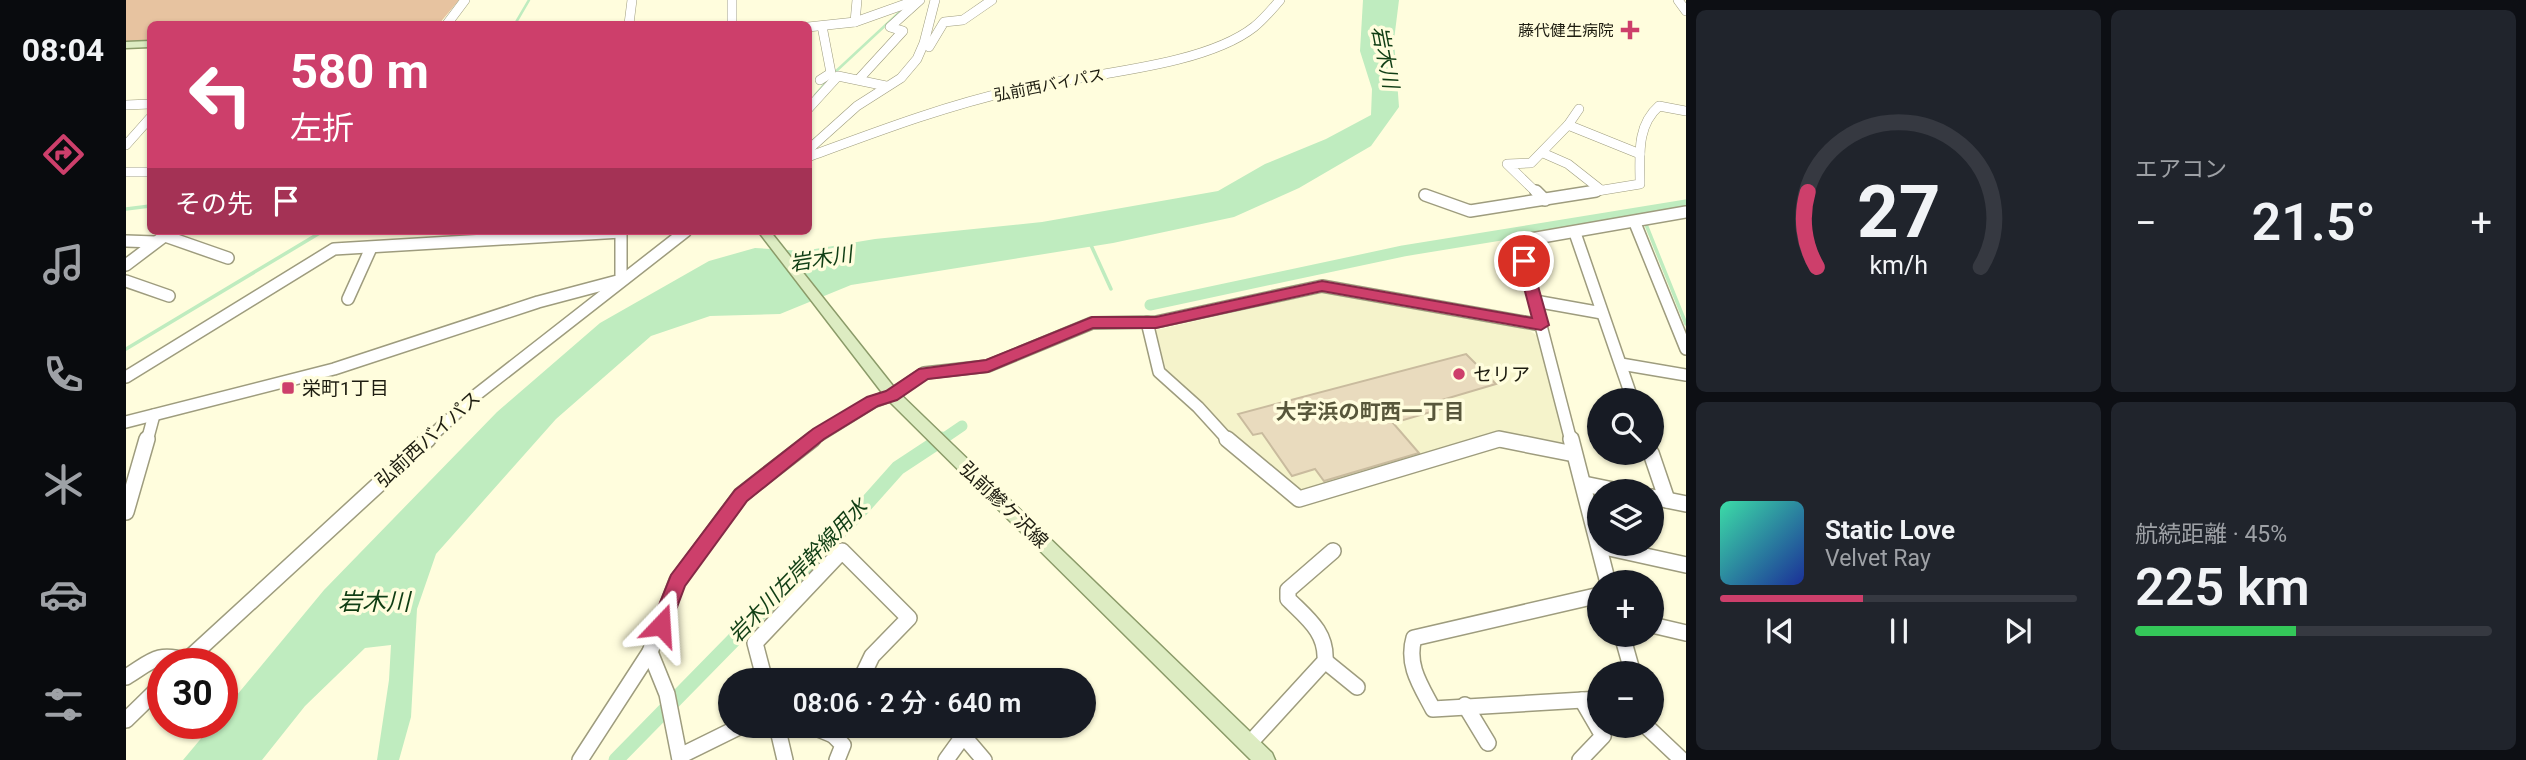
<!DOCTYPE html>
<html lang="ja">
<head>
<meta charset="utf-8">
<style>
  :root { --surface:#171b24; --page:#20242c; --text:#f1f3f6; --muted:#9ea1a6; --line:#363941; --accent:#cd3f6b }
  body { margin:0; font-family:Roboto,"Noto Sans JP",sans-serif; background:var(--page); color:var(--text); height:100vh; display:flex; flex-direction:column; font-size:26px; white-space:nowrap }
  * { box-sizing:border-box; margin:0 }
  p { font-size:23px; color:var(--muted) }
  .icon { flex:none; width:38px; height:38px; fill:none; stroke:currentColor; stroke-width:2; stroke-linecap:round; stroke-linejoin:round }
  .map { position:relative; flex:1; overflow:hidden }
  .panel { display:flex; flex-direction:column; gap:10px; padding:10px; background:#0d0f14; width:840px }
  .panel>* { flex:none }
  .hud { position:absolute; left:21px; top:21px; width:665px; height:214px; border-radius:10px; box-shadow:0 2px 5px #0004; background:#cd3f6b; color:#fff; overflow:hidden }
  .buttons { position:absolute; left:1461px; top:388px; display:grid; gap:14px }
  .buttons a { display:grid; place-items:center; width:77px; height:77px; border-radius:50%; background:var(--surface); box-shadow:0 2px 5px #0004; font-size:35px }
  .speed { position:absolute; left:21px; top:648px; display:flex; gap:14px; font-size:35px; font-weight:700; text-align:center }
  .speed>* { display:grid; place-content:center; width:91px; height:91px; border-radius:50%; background:var(--surface); box-shadow:0 2px 5px #0004; line-height:1 }
  .speed .limit { border:10px solid #d22; background:#fff; color:#111 }
  .pin { position:absolute; display:grid; place-items:center; width:60px; height:60px; color:#fff; margin:-30px; border:4px solid #fff; border-radius:50%; box-shadow:0 2px 7px #0007 }
  .me { position:absolute; width:77px; margin:-38px; rotate:20deg; stroke-linejoin:round; filter:drop-shadow(0 0 5px #0008) }
  .turn { display:flex; align-items:center; gap:24px; height:147px; padding:0 28px; font-size:32px }
  .turn .icon { width:91px; height:91px; stroke-width:2.5 }
  .turn b { display:block; font-size:49px; line-height:60px }
  .then { display:flex; align-items:center; height:66px; padding:0 28px; background:#0003; gap:14px; font-size:26px }
  .big { font-size:52px; font-weight:600; line-height:1.1 }
  .panel .card { flex:1; display:flex; flex-direction:column; justify-content:center; gap:10px; min-width:0; padding:0 24px; border-radius:10px; background:var(--page) }
  .panel .dial { align-items:center; gap:0 }
  .dial svg { height:182px; overflow:visible; fill:none; stroke:var(--line); stroke-width:7; stroke-linecap:round; text-anchor:middle }
  .dial text { fill:var(--text); stroke:none }
  .song { display:flex; align-items:center; gap:21px }
  .cover { width:84px; height:84px; border-radius:10px; background:linear-gradient(135deg,hsl(160 70% 55%),hsl(230 70% 35%)) }
  .played { height:7px; border-radius:4px; background:linear-gradient(90deg,var(--accent) 40%,var(--line) 40%) }
  .keys { display:flex; justify-content:space-around; direction:ltr }
  .heat { display:flex; justify-content:space-between; align-items:center; font-size:38px; direction:ltr }
  .charge { height:10px; border-radius:5px; background:linear-gradient(90deg,#34c759 45%,var(--line) 0) }
  .panel .tiles { flex:1; display:grid; gap:10px; grid-template-columns:repeat(2,1fr) }
  .trip { position:absolute; left:592px; top:668px; width:378px; height:70px; border-radius:35px; background:var(--surface); box-shadow:0 2px 5px #0004; font-weight:600; line-height:70px; text-align:center }
  main { display:flex; flex:1; min-height:0 }
  .dock { display:flex; flex-direction:column; width:126px; justify-content:space-around; align-items:center; background:#090b0e; color:var(--muted) }
  .dock .icon { width:49px; height:49px }
  .dock .current { color:var(--accent) }
  .dock b { font-size:32px; color:var(--text) }
  .map>svg:first-child { display:block }
  .built { fill:#f5f3cb }
  .green { fill:#e7c3a0 }
  .water { fill:#bfecbf }
  .lines { fill:none; stroke-linecap:round; stroke-linejoin:round }
  .stream-far1 { stroke:#bfecbf; stroke-width:2.5 }
  .stream { stroke:#bfecbf; stroke-width:3.5 }
  .canal-far1 { stroke:#bfecbf; stroke-width:11 }
  .canal { stroke:#bfecbf; stroke-width:15 }
  .building { fill:#e9dbbe; stroke:#c9bb9e; stroke-width:2 }
  .minor-far2-casing { stroke:#9e9c7e; stroke-width:10 }
  .minor-far1-casing { stroke:#9e9c7e; stroke-width:14 }
  .minor-casing { stroke:#9e9c7e; stroke-width:18 }
  .major-casing { stroke:#8b9b69; stroke-width:3 }
  .minor-far2 { stroke:#fff; stroke-width:9 }
  .minor-far1 { stroke:#fff; stroke-width:11 }
  .minor { stroke:#fff; stroke-width:15 }
  .major { fill:#ddecc2; fill-rule:evenodd }
  .route { fill:#cd3f6b; stroke:#852946; stroke-width:2 }
  .poi-dot { fill:#cd3f6b; stroke:#fffddd; stroke-width:2.5 }
  .labels { text-anchor:middle; dominant-baseline:central; stroke-width:7; stroke-linejoin:round; paint-order:stroke }
  .far-poi-label { font-size:16px; fill:#1d1c10; stroke:#fffddd; text-anchor:end }
  .far-street-label { font-size:16px; fill:#1d1c10; stroke:#fffddd }
  .poi-label { font-size:19px; fill:#1d1c10; stroke:#fffddd; text-anchor:start }
  .street-label { font-size:19px; fill:#1d1c10; stroke:#fffddd }
  .water-label { font-size:21px; font-style:italic; fill:#103e14; stroke:#fffddd }
  .neighbourhood-label { font-size:21px; font-weight:bold; fill:#58573b; stroke:#fffddd }
  .near-water-label { font-size:24px; font-style:italic; fill:#103e14; stroke:#fffddd }
</style>
</head>
<body>
<main>
<nav class="dock">
<b>08:04</b>
<svg class="icon current" aria-label="directions" viewBox="0 0 24 24"><path d="M12 3l9 9-9 9-9-9zM9 14v-3h6M13 9l2 2-2 2"/></svg>
<svg class="icon" aria-label="music" viewBox="0 0 24 24"><path d="M9 18V5l10-2v13"/><circle cx="6" cy="18" r="3"/><circle cx="16" cy="16" r="3"/></svg>
<svg class="icon" aria-label="phone" viewBox="0 0 24 24"><path d="M5 4h4l2 5-3 2q2 4 5 5l2-3 5 2v4C11 20 4 13 5 4z"/></svg>
<svg class="icon" aria-label="climate" viewBox="0 0 24 24"><path d="M12 3v18M4 7l16 10M4 17L20 7"/></svg>
<svg class="icon" aria-label="car" viewBox="0 0 24 24"><path d="M5 17H2v-5l4-1 3-4h7l3 4 3 1v5h-3M9 17h6M6 11h13"/><circle cx="7" cy="17" r="2"/><circle cx="17" cy="17" r="2"/></svg>
<svg class="icon" aria-label="filters" viewBox="0 0 24 24"><path d="M4 7h16M4 17h16"/><circle cx="9" cy="7" r="2"/><circle cx="15" cy="17" r="2"/></svg>
</nav>
<div class="map">
<svg width="1560" height="760" viewBox="0 0 1560 760">
  <rect width="100%" height="100%" fill="#fffddd"/>
  <polygon class="built" points="1199,292 1400,328 1413,337 1441,447 1371,434 1182,491 1167,487 1106,437 1040,370 1030,330"/>
  <polygon class="green" points="0,0 333,0 313,24 24,24 24,41 0,41"/>
  <polygon class="water" points="1237,0 1273,0 1268,40 1273,107 1245,146 1173,188 1108,217 987,243 725,285 654,314 584,316 525,336 430,419 310,554 291,609 285,717 273,760 251,760 263,680 265,645 239,648 179,706 136,760 57,760 88,723 96,723 96,713 198,590 371,412 474,323 583,261 629,248 677,251 749,239 916,222 1092,191 1139,164 1200,139 1245,115 1246,89 1234,51"/>
  <g class="lines">
    <g class="stream-far1">
      <polyline points="389,24 403,0"/>
      <polyline points="707,74 778,8"/>
      <polyline points="689,95 702,80"/>
    </g>
    <g class="stream">
      <polyline points="0,209 24,206"/>
      <polyline points="1519,222 1560,324"/>
      <polyline points="964,243 985,289"/>
      <polyline points="0,349 197,231"/>
    </g>
    <g class="canal-far1">
      <polyline points="1024,305 1277,251 1560,205"/>
      <polyline points="814,441 836,426"/>
    </g>
    <polyline class="canal" points="490,760 731,514 772,468 816,439"/>
  </g>
  <polygon class="building" points="1340,354 1370,384 1309,402 1315,409 1267,423 1293,453 1198,481 1189,469 1166,476 1136,433 1127,435 1112,414"/>
  <g class="lines">
    <defs>
      <g id="minor-far2">
        <polyline points="606,0 606,24"/>
        <polyline points="1552,0 1560,11"/>
        <polyline points="729,22 731,0"/>
        <polyline points="321,24 339,0"/>
        <polyline points="503,24 506,0"/>
        <polyline points="682,27 729,22 788,1"/>
        <polyline points="803,47 818,22 837,20 866,0"/>
        <polyline points="733,79 777,31 764,27 794,0"/>
        <polyline points="694,80 705,73 696,26"/>
        <polyline points="0,105 24,104"/>
        <polyline points="682,109 712,76 760,86"/>
        <polyline points="1442,125 1514,154"/>
        <polyline points="0,145 24,118"/>
        <polyline points="682,150 731,106 775,78 791,59 798,43 809,0"/>
        <polyline points="1417,153 1442,164 1475,190"/>
        <path d="M682 157C750 132 818 106 889 90 955 74 1076 68 1128 27 1138 19 1146 9 1154 0"/>
        <polyline points="0,172 24,172"/>
        <polyline points="1411,193 1381,164 1405,163 1442,125 1453,109"/>
        <path d="M1459 193 1514 184C1514 156 1510 126 1533 106L1560 111"/>
      </g>
      <g id="minor-far1">
        <polyline points="1410,191 1419,200"/>
        <polyline points="1299,195 1344,211 1470,191"/>
        <polyline points="1509,223 1560,349"/>
        <polyline points="1449,233 1507,401"/>
        <polyline points="39,236 102,258"/>
        <polyline points="0,241 29,242"/>
        <polyline points="0,265 45,231"/>
        <polyline points="0,281 43,296"/>
        <polyline points="222,299 245,248"/>
        <polyline points="1409,301 1476,313"/>
        <polyline points="1021,322 1033,372 1072,407 1103,441"/>
        <polyline points="1495,364 1560,375"/>
        <polyline points="0,377 208,249 495,232"/>
        <polyline points="0,422 208,369 412,302 495,280 495,231"/>
        <polyline points="21,441 28,415"/>
        <polyline points="300,441 350,395 560,231"/>
        <polyline points="684,441 747,402 766,395 798,373 862,366 966,323 1030,322 1196,286 1415,325"/>
        <polyline points="1367,441 1381,441"/>
        <polyline points="1445,441 1393,241 1560,212"/>
      </g>
      <g id="minor">
        <polyline points="1101,439 1173,499 1373,439 1443,453"/>
        <polyline points="1445,439 1482,583"/>
        <polyline points="1525,453 1541,500"/>
        <polyline points="1458,484 1497,492"/>
        <polyline points="1526,497 1560,504"/>
        <polyline points="0,512 21,439"/>
        <polyline points="1474,546 1560,565"/>
        <path d="M1474 595 1288 638C1280 665 1295 686 1307 709L1474 699"/>
        <polyline points="1526,625 1560,633"/>
        <polyline points="1496,635 1507,674"/>
        <polyline points="524,652 541,694 554,760"/>
        <polyline points="1199,661 1231,687"/>
        <polyline points="58,663 302,439"/>
        <path d="M0 677C25 662 31 651 61 661"/>
        <polyline points="639,681 629,643 716,551 783,618 746,656 734,681"/>
        <polyline points="1339,705 1362,743"/>
        <polyline points="0,720 37,684"/>
        <polyline points="651,726 659,760"/>
        <polyline points="685,726 707,735 711,726"/>
        <polyline points="829,726 858,760"/>
        <polyline points="1520,726 1556,760"/>
        <polyline points="707,735 717,745 711,760"/>
        <path d="M1123 744 1199 661C1201 632 1181 618 1162 599V590L1207 551"/>
        <polyline points="554,756 615,726"/>
        <polyline points="454,760 524,652 551,581 615,495 687,439"/>
        <polyline points="820,760 838,735"/>
        <polyline points="1454,760 1477,736 1456,700"/>
      </g>
      <g id="major">
        <polygon points="24,41 24,47 0,48 0,42"/>
        <polygon points="632,231 644,231 771,391 1146,753 1149,760 1125,760 761,399"/>
      </g>
    </defs>
    <use href="#minor-far2" class="minor-far2-casing"/>
    <use href="#minor-far1" class="minor-far1-casing"/>
    <use href="#minor" class="minor-casing"/>
    <use href="#major" class="major-casing"/>
    <use href="#minor-far2" class="minor-far2"/>
    <use href="#minor-far1" class="minor-far1"/>
    <use href="#minor" class="minor"/>
    <use href="#major" class="major"/>
  </g>
  <polygon class="route" points="1398,256 1405,261 1423,325 1415,330 1196,291 1030,328 967,328 862,372 802,379 771,400 752,406 698,439 621,501 559,586 542,631 535,634 528,631 525,625 545,575 609,490 687,429 741,397 760,391 793,369 860,360 966,317 1030,317 1196,281 1406,318 1391,261"/>
  <g class="poi-dot">
    <path d="M1500.5 19.5h7v7h7v7h-7v7h-7v-7h-7v-7h7z"/>
    <circle cx="1333" cy="374" r="7"/>
    <rect x="155" y="381" width="14" height="14" rx="3.5"/>
  </g>
  <g class="labels">
    <g class="far-poi-label">
      <text x="1488" y="30">藤代健生病院</text>
    </g>
    <g class="far-street-label">
      <text transform="translate(923 85) rotate(-11)">弘前西バイパス</text>
    </g>
    <g class="poi-label">
      <text x="1347" y="374">セリア</text>
      <text x="176" y="388">栄町1丁目</text>
    </g>
    <g class="street-label">
      <text transform="translate(302 439) rotate(-42)">弘前西バイパス</text>
      <text transform="translate(878 505) rotate(44)">弘前鰺ケ沢線</text>
    </g>
    <g class="water-label">
      <text transform="translate(1259 57) rotate(79)">岩木川</text>
      <text transform="translate(695 259) rotate(-9)">岩木川</text>
      <text transform="translate(672 571) rotate(-46)">岩木川左岸幹線用水</text>
    </g>
    <g class="neighbourhood-label">
      <text x="1244" y="412">大字浜の町西一丁目</text>
    </g>
    <g class="near-water-label">
      <text x="248" y="602">岩木川</text>
    </g>
  </g>
</svg>
<div class="buttons">
<a><svg class="icon" aria-label="search" viewBox="0 0 24 24"><circle cx="10" cy="10" r="6"/><path d="M15 15l6 6"/></svg></a>
<a><svg class="icon" aria-label="layers" viewBox="0 0 24 24"><path d="M12 4l9 5-9 5-9-5zM3 14l9 5 9-5"/></svg></a>
<a>+</a>
<a>−</a>
</div>
<div class="speed"><div class="limit">30</div></div>
<div class="pin" style="left:1398px;top:261px;background:#d93025"><svg class="icon" aria-label="arrive" viewBox="0 0 24 24"><path d="M6 21V4h12l-3 4 3 4H6"/></svg></div>
<svg class="me" style="left:535px;top:625px" viewBox="-20 -20 40 40"><path d="M0-17L14 15 0 8-14 15z" fill="#cd3f6b" stroke="#fff" stroke-width="4"/></svg>
<div class="trip">08:06 · 2 分 · 640 m</div>
<div class="hud">
<div class="turn"><svg class="icon" aria-label="left" viewBox="0 0 24 24"><path d="M17 20v-9H6M10 6l-5 5 5 5"/></svg><div><b>580 m</b>左折</div></div>
<div class="then">その先<svg class="icon" aria-label="arrive" viewBox="0 0 24 24"><path d="M6 21V4h12l-3 4 3 4H6"/></svg></div>
</div>
</div>
<section class="panel">
<div class="tiles">
<div class="card dial"><svg viewBox="0 0 100 80">
<path d="M14 69A42 42 0 1 1 86 69"/>
<path d="M14 69A42 42 0 0 1 10 36" stroke="#cd3f6b"/>
<text x="50" y="56" font-size="32" font-weight="700">27</text>
<text x="50" y="72" font-size="11">km/h</text>
</svg></div>
<div class="card"><p>エアコン</p>
<div class="heat"><a>−</a><b class="big">21.5°</b><a>+</a></div>
</div>
<div class="card">
<div class="song"><i class="cover"></i><div><b>Static Love</b><p>Velvet Ray</p></div></div>
<div class="played"></div>
<div class="keys"><svg class="icon" aria-label="previous" viewBox="0 0 24 24"><path d="M18 5L8 12l10 7zM5 5v14"/></svg><svg class="icon" aria-label="pause" viewBox="0 0 24 24"><path d="M8 5v14M16 5v14"/></svg><svg class="icon" aria-label="next" viewBox="0 0 24 24"><path d="M6 5l10 7-10 7zM19 5v14"/></svg></div>
</div>
<div class="card"><p>航続距離 · 45%</p><b class="big">225 km</b><div class="charge"></div></div>
</div>
</section>
</main>
</body>
</html>
